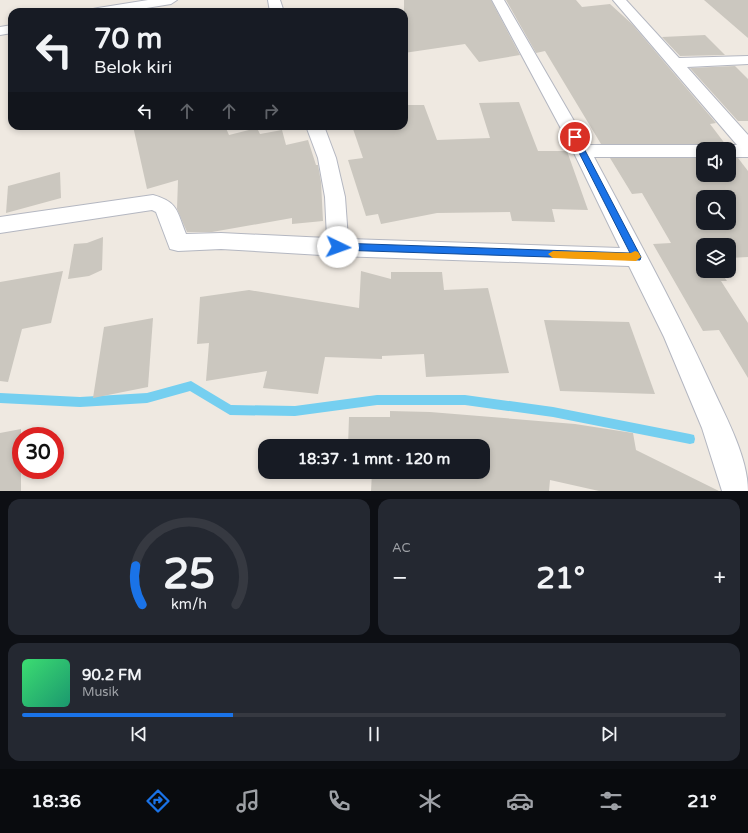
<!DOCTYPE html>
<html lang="id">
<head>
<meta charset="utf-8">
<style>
  :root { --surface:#171b24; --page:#242831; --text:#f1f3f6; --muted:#9ea1a6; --line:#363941; --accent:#1a73e8 }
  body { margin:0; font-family:"Varela Round",sans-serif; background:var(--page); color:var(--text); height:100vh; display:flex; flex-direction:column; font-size:15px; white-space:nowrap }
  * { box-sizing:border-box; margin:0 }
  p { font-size:13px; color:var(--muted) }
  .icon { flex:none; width:22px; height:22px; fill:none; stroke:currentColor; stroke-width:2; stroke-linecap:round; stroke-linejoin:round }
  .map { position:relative; height:491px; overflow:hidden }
  .details { display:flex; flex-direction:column; gap:8px; padding:8px; background:#0d0f14; flex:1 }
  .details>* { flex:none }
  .banner { position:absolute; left:8px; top:8px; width:400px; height:122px; border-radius:12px; box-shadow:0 2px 6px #0003; background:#171b24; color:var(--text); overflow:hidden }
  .tools { position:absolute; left:696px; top:142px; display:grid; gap:8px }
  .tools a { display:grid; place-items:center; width:40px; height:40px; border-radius:8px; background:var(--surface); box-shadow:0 2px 6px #0003; font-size:20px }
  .speed { position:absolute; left:12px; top:427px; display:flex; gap:8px; font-size:20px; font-weight:700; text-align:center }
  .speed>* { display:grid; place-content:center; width:52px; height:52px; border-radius:50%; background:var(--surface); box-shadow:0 2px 6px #0003; line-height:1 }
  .speed .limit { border:6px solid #d22; background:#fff; color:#111 }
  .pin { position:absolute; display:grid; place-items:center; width:34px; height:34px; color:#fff; margin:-17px; border:2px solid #fff; border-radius:50%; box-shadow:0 1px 4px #0007 }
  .me { position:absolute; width:44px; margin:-22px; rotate:93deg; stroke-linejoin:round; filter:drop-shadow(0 0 3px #0008) }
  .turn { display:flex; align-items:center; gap:14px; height:84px; padding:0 20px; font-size:18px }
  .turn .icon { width:52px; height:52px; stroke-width:2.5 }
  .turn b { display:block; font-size:28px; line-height:34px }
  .lanes { display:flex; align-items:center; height:38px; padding:0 20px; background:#0003; justify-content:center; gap:20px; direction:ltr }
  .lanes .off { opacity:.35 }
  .big { font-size:30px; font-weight:700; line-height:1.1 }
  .details .card { flex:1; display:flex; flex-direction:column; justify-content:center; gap:6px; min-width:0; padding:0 14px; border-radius:12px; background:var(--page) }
  .details .dial { align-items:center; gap:0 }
  .dial svg { height:104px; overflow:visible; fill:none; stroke:var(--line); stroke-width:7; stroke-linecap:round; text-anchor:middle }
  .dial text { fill:var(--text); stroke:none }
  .song { display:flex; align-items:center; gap:12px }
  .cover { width:48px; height:48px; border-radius:6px; background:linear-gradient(135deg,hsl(140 70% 55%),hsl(160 70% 35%)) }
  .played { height:4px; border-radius:2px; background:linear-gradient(90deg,var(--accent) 30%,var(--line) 30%) }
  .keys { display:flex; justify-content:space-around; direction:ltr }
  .heat { display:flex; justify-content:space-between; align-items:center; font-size:22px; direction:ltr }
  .details .tiles { flex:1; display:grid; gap:8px; grid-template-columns:1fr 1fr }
  .card:last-child { grid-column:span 2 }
  .trip { position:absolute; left:258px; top:439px; width:232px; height:40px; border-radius:12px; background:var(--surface); box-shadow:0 2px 6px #0003; font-weight:700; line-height:40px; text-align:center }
  .dock { display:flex; height:64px; justify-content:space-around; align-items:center; background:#090b0e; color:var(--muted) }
  .dock .icon { width:28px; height:28px }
  .dock .current { color:var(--accent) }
  .dock b { font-size:18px; color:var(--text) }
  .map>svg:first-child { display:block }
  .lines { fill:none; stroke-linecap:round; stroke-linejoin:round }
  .stream { fill:#75cff0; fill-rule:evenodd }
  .building { fill:#cbc7bf; fill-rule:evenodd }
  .minor-casing { stroke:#b4b7c1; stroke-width:2 }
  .minor { fill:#fff; fill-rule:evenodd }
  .route { fill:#1a73e8; stroke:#114b97 }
  .slow { fill:#f59e0b }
</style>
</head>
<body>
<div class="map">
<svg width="748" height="491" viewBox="0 0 748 491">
  <rect width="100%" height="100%" fill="#efe9e1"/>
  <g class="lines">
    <polygon class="stream" points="191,381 231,405 295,406 377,395 465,395 553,407 690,434 694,435 695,439 694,443 690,444 553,417 465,405 377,405 295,416 230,415 190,391 147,403 80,407 0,403 0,393 80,397 147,393"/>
  </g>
  <g class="building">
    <polygon points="404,0 491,0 520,55 479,62 465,44 404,53"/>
    <polygon points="506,0 576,0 582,7 610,4 632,24 716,123 710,124 726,145 720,149 712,149 703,144 601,144 545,51 536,53"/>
    <polygon points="704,0 748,0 748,38"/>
    <polygon points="705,35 725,55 680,56 662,37"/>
    <polygon points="735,66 748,79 748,121 738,121 690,68"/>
    <polygon points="519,102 538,151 567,151 588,210 552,209 555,222 512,221 510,212 437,213 381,224 378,214 366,216 348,160 363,158 352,126 404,126 404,105 424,105 437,140 490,138 479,103"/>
    <polygon points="133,126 225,126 229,135 257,128 260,134 282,130 286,145 308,140 316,165 318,165 321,182 323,221 292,224 292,218 212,232 187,232 177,209 178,180 147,189"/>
    <path d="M610 158H703V175H729V158H738L748 171V257L729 258V245H703V271H720L727 281H721L748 323V378L719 330 703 331 653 244 671 243 642 193 632 194ZM703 197H729V223H703Z"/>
    <polygon points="60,172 61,198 6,213 8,186"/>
    <polygon points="103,237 102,270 89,276 68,279 74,244 87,243"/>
    <polygon points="63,271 51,323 22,329 8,382 0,381 0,282"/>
    <polygon points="361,271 391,279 391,272 442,272 444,290 488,288 509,373 426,377 424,354 382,356 382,359 325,357 318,394 263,388 267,371 206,381 209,343 197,344 200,297 249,290 359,308"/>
    <polygon points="153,318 148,387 93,398 104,327"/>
    <polygon points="544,320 629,322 655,394 560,391"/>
    <polygon points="390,411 430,412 575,424 633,433 636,450 719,491 599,491 550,480 549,491 371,491 372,472 483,472 483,446 348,446 349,417 390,417"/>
    <polygon points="21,429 21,491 0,491 0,433"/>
  </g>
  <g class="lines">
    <defs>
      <g id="minor">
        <polygon points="148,0 177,0 171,4 122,12 91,12 93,9 98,8"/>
        <polygon points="268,0 280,0 284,12 270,12"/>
        <path d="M492 0H504L588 145H703L711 149H703V157H594C635 234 677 310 713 389 727 419 748 458 748 491H722L702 428 664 337 629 266 338 256 221 249 178 251 170 249 156 212 152 210 0 233V217L153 195C178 202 177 211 186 234L221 233 327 238 325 197 318 158 306 126H324L336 158 345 197 348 239 620 248 573 151Z"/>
        <polygon points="613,0 626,0 679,58 748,56 748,64 687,67 748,135 748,157 729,157 729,149 721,149 729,145 737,145"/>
        <polygon points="12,25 12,33 0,35 0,27"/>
      </g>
    </defs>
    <use href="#minor" class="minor-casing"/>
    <use href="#minor" class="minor"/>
  </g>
  <polygon class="route" points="572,135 578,137 641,257 640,260 338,250 334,247 338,243 630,253 571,137"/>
  <polygon class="slow" points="553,251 631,253 635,251 638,252 641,257 636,261 553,258 548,254"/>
</svg>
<div class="tools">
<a><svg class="icon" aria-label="sound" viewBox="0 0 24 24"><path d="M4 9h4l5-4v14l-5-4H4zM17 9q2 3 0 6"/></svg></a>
<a><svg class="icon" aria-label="search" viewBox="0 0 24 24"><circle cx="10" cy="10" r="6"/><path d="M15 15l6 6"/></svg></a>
<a><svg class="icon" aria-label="layers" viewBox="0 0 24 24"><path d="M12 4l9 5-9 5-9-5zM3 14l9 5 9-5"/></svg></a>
</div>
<div class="speed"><div class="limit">30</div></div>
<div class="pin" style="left:575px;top:137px;background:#d93025"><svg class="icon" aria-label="arrive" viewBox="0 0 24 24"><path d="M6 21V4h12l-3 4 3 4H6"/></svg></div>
<svg class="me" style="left:338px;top:247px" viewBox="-20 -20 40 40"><circle r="19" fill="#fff"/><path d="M0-13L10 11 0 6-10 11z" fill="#1a73e8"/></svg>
<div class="trip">18:37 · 1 mnt · 120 m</div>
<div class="banner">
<div class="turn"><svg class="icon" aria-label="left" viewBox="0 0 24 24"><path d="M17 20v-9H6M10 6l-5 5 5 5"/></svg><div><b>70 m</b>Belok kiri</div></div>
<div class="lanes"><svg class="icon" aria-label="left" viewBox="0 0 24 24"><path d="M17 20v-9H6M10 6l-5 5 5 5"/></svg><svg class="icon off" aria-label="ahead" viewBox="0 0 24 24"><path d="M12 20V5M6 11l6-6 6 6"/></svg><svg class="icon off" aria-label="ahead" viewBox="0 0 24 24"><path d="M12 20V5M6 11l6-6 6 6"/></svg><svg class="icon off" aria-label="right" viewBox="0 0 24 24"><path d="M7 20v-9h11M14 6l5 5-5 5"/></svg></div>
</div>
</div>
<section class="details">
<div class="tiles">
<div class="card dial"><svg viewBox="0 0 100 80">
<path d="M14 69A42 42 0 1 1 86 69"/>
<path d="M14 69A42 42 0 0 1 9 39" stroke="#1a73e8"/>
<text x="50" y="56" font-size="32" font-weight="700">25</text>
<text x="50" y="72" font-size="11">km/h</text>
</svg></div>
<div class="card"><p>AC</p>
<div class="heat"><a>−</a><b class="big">21°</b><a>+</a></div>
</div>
<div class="card">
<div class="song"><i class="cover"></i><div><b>90.2 FM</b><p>Musik</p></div></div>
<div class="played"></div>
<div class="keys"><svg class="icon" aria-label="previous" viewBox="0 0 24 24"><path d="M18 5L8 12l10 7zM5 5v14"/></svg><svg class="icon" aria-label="pause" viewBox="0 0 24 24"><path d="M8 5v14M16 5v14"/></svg><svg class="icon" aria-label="next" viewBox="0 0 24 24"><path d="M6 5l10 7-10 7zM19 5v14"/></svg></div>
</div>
</div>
</section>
<nav class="dock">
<b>18:36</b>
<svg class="icon current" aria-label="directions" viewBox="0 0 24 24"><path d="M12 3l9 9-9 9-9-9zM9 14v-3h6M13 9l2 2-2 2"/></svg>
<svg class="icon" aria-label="music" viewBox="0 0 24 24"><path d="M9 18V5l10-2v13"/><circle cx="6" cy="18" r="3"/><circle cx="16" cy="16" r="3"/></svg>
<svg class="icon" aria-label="phone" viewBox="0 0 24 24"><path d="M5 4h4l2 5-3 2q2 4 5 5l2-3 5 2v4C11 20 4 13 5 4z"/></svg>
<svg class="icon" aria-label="climate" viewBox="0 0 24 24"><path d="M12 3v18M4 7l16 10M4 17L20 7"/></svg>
<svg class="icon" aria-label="car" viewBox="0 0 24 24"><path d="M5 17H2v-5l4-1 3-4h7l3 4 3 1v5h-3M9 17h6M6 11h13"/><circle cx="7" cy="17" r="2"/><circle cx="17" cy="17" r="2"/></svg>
<svg class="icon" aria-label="filters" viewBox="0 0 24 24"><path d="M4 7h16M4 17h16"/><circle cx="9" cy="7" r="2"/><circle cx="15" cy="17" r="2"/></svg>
<b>21°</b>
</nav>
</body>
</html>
